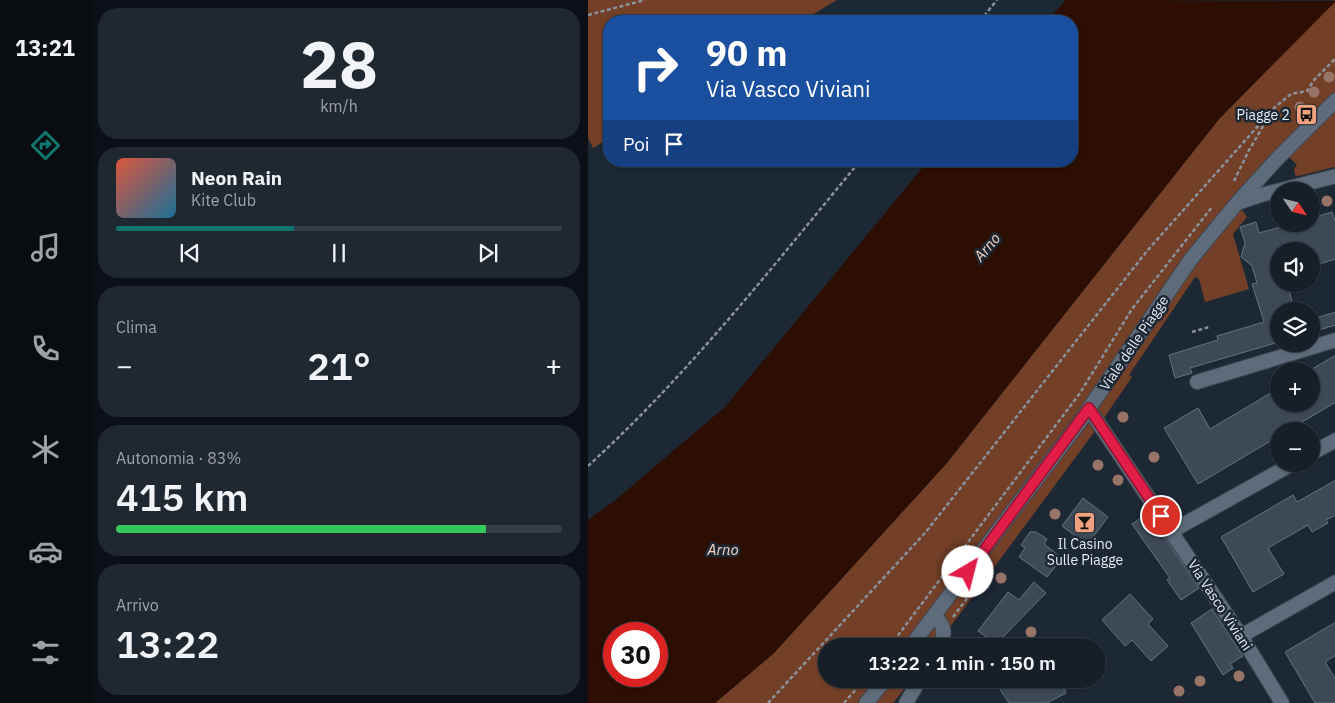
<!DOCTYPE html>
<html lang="it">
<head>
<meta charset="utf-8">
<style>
  :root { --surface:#161e28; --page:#1f2730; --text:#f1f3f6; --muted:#9ea2a8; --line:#353c45; --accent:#0f766e }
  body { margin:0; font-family:"IBM Plex Sans",sans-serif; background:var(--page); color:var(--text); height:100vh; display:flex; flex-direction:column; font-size:19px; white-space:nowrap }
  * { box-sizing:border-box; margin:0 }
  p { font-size:16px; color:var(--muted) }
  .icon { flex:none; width:28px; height:28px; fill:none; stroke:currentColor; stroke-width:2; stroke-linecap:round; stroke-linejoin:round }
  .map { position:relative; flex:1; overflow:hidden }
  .drawer { display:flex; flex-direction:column; gap:8px; padding:8px; background:#0c1016; width:498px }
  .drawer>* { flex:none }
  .guide { position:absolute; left:15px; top:15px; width:475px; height:152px; border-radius:20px; box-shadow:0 1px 4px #0004,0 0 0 1px var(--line); background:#1a4fa0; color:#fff; overflow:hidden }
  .needle { width:32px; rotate:125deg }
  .fabs { position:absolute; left:682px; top:182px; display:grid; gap:10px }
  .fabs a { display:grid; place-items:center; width:50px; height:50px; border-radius:50%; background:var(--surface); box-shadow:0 1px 4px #0004,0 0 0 1px var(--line); font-size:25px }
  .speed { position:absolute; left:15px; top:622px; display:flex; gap:10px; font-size:25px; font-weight:700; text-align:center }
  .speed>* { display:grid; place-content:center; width:65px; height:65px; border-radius:50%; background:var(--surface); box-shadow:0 1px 4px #0004,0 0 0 1px var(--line); line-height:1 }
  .speed .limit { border:8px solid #d22; background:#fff; color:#111 }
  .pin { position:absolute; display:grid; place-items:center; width:42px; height:42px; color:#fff; margin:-21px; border:2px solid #fff; border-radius:50%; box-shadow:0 1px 5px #0007 }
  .me { position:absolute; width:55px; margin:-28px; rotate:37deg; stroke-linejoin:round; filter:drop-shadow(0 0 4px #0008) }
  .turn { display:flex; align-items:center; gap:18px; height:105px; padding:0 20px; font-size:22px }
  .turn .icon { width:65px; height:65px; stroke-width:2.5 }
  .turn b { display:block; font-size:35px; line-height:42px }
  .then { display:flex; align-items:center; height:48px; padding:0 20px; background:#0003; gap:10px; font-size:19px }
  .big { font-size:38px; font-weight:600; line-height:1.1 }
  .drawer .tile { flex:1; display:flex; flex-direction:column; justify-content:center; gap:8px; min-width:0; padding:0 18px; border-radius:20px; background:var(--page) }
  .drawer .dial { align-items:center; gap:0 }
  .dial b { font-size:65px; line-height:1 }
  .song { display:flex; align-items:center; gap:15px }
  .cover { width:60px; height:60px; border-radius:8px; background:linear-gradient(135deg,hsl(10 70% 55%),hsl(200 70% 35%)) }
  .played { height:5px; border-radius:2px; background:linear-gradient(90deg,var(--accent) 40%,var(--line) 40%) }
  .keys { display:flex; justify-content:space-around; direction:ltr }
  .heat { display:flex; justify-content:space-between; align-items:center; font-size:28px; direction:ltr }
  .charge { height:8px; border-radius:4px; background:linear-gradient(90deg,#34c759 83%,var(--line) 0) }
  .trip { position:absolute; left:230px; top:638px; width:288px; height:50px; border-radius:25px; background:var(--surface); box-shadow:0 1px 4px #0004,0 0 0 1px var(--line); font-weight:600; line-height:50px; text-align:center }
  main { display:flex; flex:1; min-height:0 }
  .tab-bar { display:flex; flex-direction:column; width:90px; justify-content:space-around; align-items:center; background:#090c10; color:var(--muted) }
  .tab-bar .icon { width:35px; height:35px }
  .tab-bar .selected { color:var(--accent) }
  .tab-bar b { font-size:22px; color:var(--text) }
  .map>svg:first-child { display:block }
  .green { fill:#733f27 }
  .water { fill:#2c0e02; fill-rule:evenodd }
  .building { fill:#3d4957; stroke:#657281 }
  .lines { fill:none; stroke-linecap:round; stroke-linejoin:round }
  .street-casing { stroke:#3c4550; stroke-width:16 }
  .path { stroke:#8a939d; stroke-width:2.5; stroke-dasharray:4 2.5; stroke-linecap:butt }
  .street { stroke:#5e6b7a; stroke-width:14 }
  .tree { fill:#987467 }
  .route-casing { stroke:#92132f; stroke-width:12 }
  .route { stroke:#e11d48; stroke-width:9 }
  .labels { text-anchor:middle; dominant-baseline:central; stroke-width:5; stroke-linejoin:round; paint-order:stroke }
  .poi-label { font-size:14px; fill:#e3ebf3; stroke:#1d2835; text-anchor:end }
  .street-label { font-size:14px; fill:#e3ebf3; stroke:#1d2835 }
  .water-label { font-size:15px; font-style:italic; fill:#f8d2c1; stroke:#1d2835 }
</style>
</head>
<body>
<main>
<nav class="tab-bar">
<b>13:21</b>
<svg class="icon selected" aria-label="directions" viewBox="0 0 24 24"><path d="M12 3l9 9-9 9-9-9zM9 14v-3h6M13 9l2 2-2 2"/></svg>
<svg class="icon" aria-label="music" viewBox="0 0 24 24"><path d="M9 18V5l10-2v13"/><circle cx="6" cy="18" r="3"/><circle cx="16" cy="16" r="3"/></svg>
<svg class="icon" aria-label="phone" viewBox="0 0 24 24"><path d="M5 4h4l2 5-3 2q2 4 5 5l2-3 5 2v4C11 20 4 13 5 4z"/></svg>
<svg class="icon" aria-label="climate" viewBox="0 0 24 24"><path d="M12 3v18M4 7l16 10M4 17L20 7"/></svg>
<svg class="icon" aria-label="car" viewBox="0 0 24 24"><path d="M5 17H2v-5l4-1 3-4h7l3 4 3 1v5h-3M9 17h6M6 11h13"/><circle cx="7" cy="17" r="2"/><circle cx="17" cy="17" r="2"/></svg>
<svg class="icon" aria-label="filters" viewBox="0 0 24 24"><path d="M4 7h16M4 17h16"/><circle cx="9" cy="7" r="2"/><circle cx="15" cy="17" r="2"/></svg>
</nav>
<section class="drawer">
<div class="tile dial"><b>28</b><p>km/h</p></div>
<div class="tile">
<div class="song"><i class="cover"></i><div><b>Neon Rain</b><p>Kite Club</p></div></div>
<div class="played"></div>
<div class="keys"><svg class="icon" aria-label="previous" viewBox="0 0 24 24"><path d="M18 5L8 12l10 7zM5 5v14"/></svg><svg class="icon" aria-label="pause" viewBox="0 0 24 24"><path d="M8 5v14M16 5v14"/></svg><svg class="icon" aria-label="next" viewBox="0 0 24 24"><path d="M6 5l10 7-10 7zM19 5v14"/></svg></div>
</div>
<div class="tile"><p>Clima</p>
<div class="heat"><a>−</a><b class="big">21°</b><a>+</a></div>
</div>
<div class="tile"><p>Autonomia · 83%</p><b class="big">415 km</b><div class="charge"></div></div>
<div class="tile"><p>Arrivo</p><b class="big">13:22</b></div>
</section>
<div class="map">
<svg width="748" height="703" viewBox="0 0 748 703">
  <rect width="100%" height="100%" fill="#1d2835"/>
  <g class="green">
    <polygon points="0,0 249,0 214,21 21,21 21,138 5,148 0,138"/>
    <polygon points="747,0 747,167 710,176 707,175 706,169 709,165 696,152 649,203 659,217 645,234 661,289 617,302 611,279 607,277 541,375 544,377 507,431 348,646 239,646 239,679 324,679 305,703 127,703 185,654 358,464 631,119"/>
  </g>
  <path class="water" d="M478 0 748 1 631 119 358 464 185 654 127 703H0V520L25 502 137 407 340 161H484V21H459ZM26 634H69V676H26Z"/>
  <g class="building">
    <polygon points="744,212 748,224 748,259 724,266 724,251 691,251 691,284 699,284 707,311 691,311 691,342 602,368 604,373 587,378 581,355 630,340 629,336 676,322 664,284 669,283 664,266 653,257 657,243 652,227 668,222 671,233 704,224 724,224 724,218"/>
    <polygon points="748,312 748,325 724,332 724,319"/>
    <polygon points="748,355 748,402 699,431 691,431 691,436 610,484 576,428 610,408 622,429 691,388 691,404 724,404 724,369"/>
    <polygon points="748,480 748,515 738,520 740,523 724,532 720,525 680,548 696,574 665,592 633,537 705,495 709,502"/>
    <polygon points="495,498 520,517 499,545 474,526"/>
    <polygon points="560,513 611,588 593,600 579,580 582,578 544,524"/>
    <polygon points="442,532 448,532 459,539 456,544 474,558 459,577 431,557 437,548 433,545"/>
    <polygon points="446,582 458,593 408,644 390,631 420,592 431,600"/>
    <polygon points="542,594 565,619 560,624 580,646 563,661 544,640 537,646 514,620"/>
    <polygon points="624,609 655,656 642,664 645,668 635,675 603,623"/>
    <polygon points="748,622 748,655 737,662 748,680 748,703 727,703 697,652"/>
    <polygon points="405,679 472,679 478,693 459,703 421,703"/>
  </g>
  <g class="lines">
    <defs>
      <g id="street">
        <polyline points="649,203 673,195 748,176"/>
        <polyline points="609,382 748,340"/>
        <polyline points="501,409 653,636 694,703"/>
        <polyline points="724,453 748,440"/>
        <polyline points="584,531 704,464"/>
        <path d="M347 616C357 627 358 633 351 646"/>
        <polyline points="653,636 748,582"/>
        <polyline points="323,646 491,423 603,259 649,203 689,159 748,100"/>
        <polyline points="278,703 298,679"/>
        <polyline points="318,703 332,679"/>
      </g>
    </defs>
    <use href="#street" class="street-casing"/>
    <g class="path">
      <polyline points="0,15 57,0"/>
      <polyline points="392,21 409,0"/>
      <polyline points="646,181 660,152 682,114"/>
      <polyline points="604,332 621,327"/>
      <path d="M0 466C101 374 185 266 272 161"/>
      <polyline points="365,617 389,585"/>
      <polyline points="302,646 492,393 544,309 624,207"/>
      <polyline points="180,703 337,533 559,251 686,108 703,94 719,91 726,80 748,58"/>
      <polyline points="256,703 277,679"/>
    </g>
    <use href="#street" class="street"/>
  </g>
  <g class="tree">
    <circle cx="741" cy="77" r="5.5"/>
    <circle cx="726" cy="92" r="5.5"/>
    <circle cx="712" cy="107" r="5.5"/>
    <circle cx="739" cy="201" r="5.5"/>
    <circle cx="535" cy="417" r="5.5"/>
    <circle cx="566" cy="457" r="5.5"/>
    <circle cx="510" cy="465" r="5.5"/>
    <circle cx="530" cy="480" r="5.5"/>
    <circle cx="467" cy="514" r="5.5"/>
    <circle cx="413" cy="578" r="5.5"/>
    <circle cx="443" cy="632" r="5.5"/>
    <circle cx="651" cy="676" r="5.5"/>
    <circle cx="612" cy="681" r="5.5"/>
    <circle cx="591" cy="691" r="5.5"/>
  </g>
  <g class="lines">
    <defs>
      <polyline id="route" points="380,572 501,408 573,516"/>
    </defs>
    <use href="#route" class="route-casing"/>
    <use href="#route" class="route"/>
  </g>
  <defs>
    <symbol id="bus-square" viewBox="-11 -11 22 22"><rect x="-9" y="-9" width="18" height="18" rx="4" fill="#f1a17d" stroke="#1d2835"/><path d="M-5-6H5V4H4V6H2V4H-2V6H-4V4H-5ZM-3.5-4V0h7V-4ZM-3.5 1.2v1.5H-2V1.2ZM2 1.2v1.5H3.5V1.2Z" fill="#111"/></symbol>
    <symbol id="bar-square" viewBox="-11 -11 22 22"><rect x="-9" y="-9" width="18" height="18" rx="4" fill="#f1a17d" stroke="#1d2835"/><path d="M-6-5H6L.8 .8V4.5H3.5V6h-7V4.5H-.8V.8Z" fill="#111"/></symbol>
  </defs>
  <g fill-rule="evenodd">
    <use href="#bus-square" x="706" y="102" width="25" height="25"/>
    <use href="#bar-square" x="484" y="510" width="25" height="25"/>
  </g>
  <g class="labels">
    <g class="poi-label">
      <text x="702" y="115">Piagge 2</text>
      <text x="497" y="544" text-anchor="middle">Il Casino<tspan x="497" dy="16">Sulle Piagge</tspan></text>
    </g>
    <g class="street-label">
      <text transform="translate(546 343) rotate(-56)">Viale delle Piagge</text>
      <text transform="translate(632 605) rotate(57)">Via Vasco Viviani</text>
    </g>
    <g class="water-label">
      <text transform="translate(399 247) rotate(-50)">Arno</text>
      <text x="135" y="549">Arno</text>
    </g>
  </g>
</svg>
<div class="fabs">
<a><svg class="needle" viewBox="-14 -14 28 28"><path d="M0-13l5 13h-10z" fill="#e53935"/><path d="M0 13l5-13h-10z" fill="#9ea2a8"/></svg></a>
<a><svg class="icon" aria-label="sound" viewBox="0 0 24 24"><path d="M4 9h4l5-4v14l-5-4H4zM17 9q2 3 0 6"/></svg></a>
<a><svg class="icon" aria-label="layers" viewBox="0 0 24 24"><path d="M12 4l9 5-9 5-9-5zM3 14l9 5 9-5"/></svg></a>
<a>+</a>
<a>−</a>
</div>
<div class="speed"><div class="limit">30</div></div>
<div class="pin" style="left:573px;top:516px;background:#d93025"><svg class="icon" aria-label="arrive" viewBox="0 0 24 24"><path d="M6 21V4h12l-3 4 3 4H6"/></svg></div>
<svg class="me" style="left:380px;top:572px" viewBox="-20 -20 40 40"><circle r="19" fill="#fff"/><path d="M0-13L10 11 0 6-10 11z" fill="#e11d48"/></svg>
<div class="trip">13:22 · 1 min · 150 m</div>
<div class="guide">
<div class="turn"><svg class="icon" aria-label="right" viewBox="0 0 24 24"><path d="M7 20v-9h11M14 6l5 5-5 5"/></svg><div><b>90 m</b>Via Vasco Viviani</div></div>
<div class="then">Poi<svg class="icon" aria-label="arrive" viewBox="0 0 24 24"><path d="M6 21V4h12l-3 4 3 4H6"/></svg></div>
</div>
</div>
</main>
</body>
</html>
